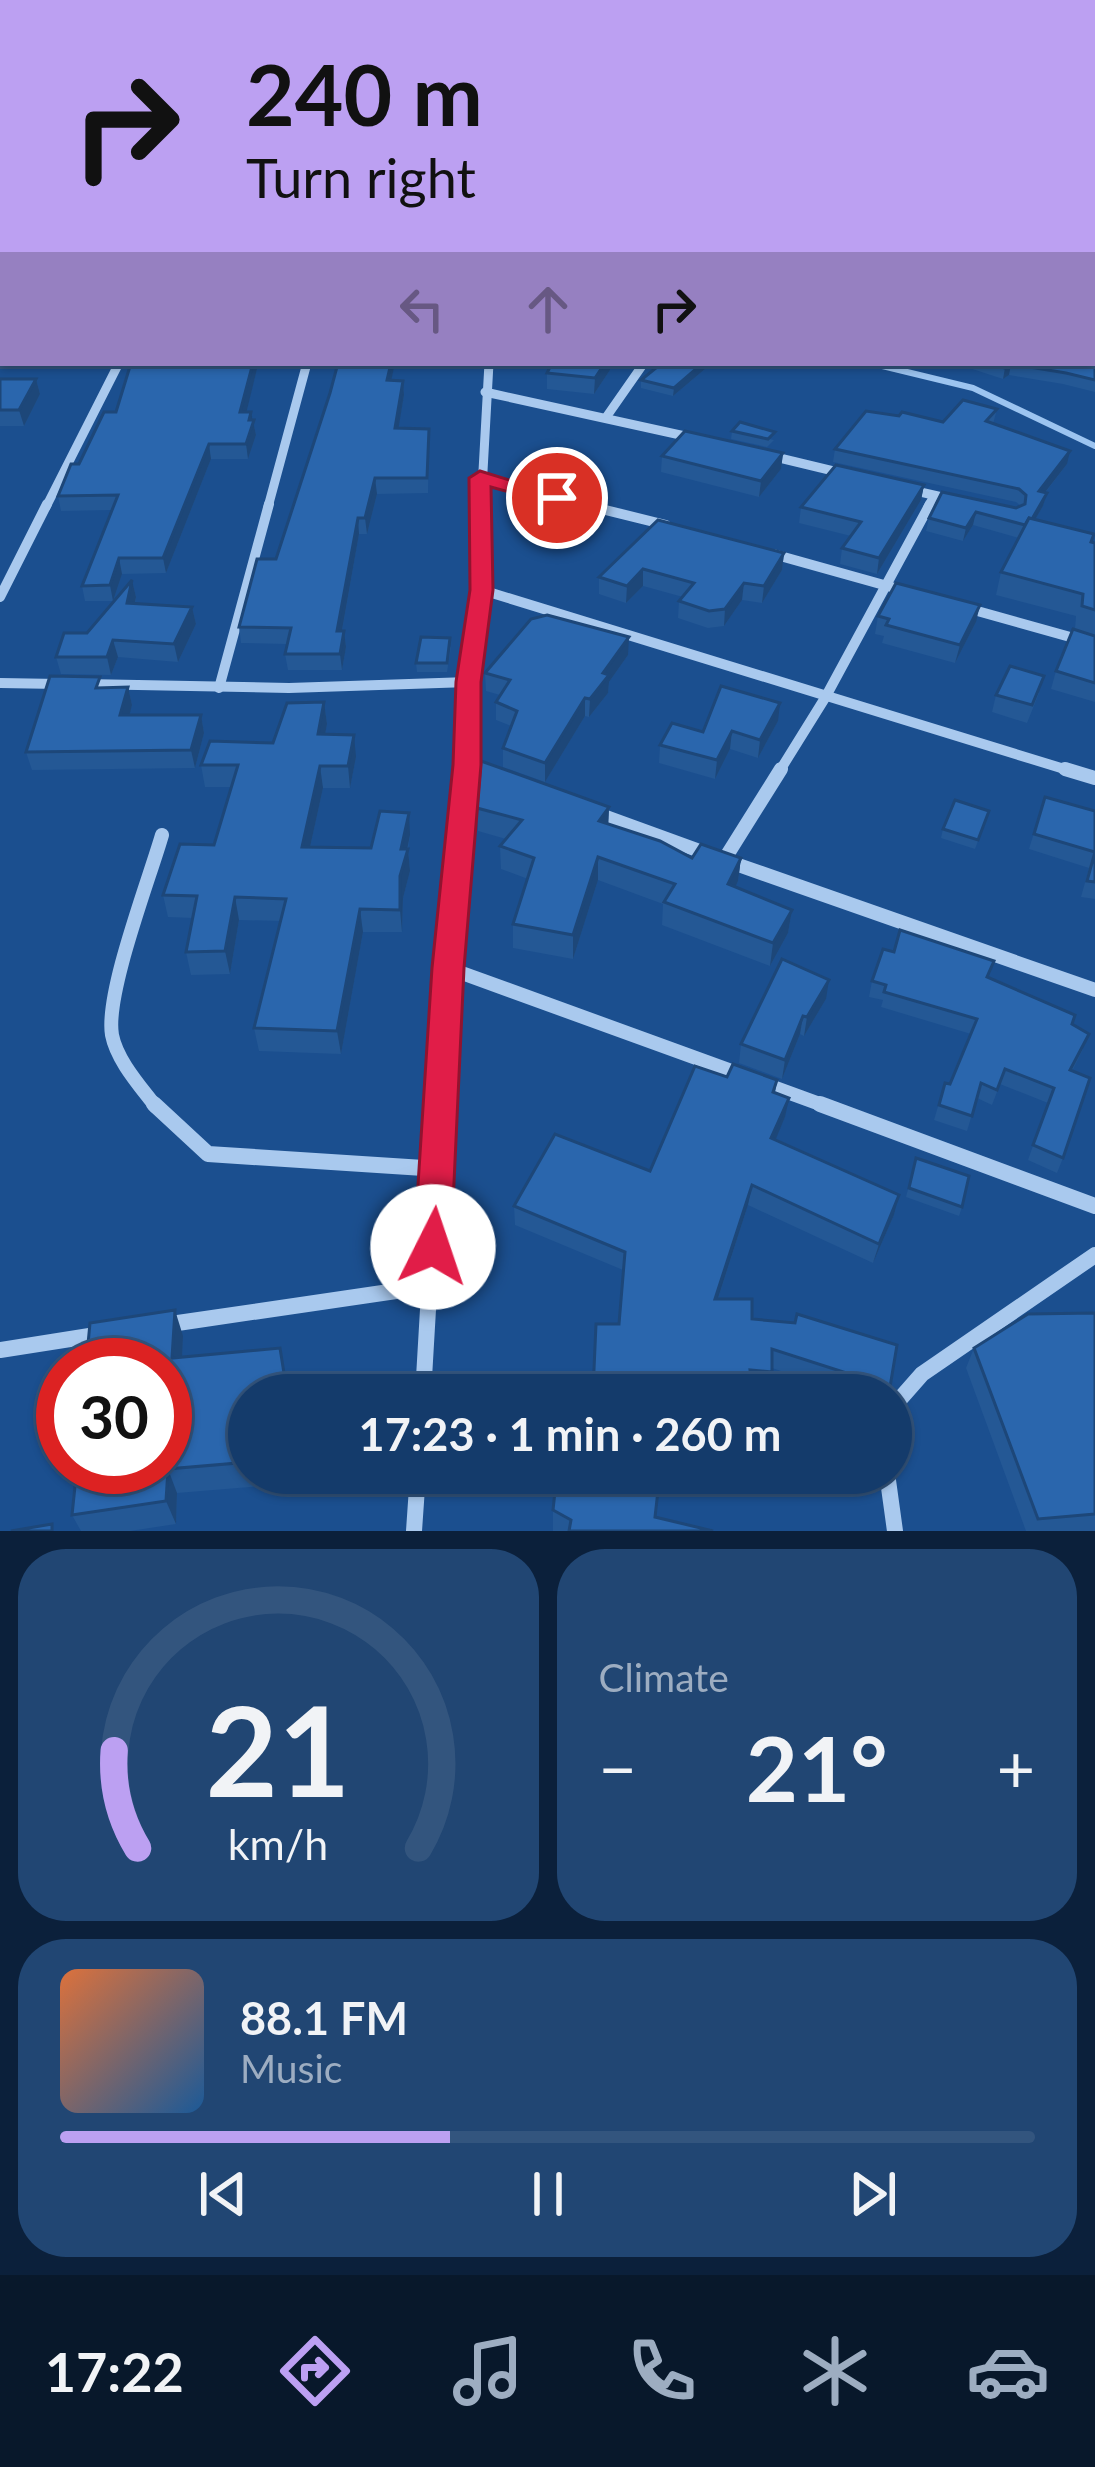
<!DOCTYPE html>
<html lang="en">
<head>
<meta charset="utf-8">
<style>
  :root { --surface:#143b6b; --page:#214673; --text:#f1f3f6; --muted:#9dadc1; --line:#33557e; --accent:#bca0f2 }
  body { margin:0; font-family:Lato,sans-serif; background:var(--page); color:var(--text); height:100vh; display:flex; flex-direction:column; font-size:45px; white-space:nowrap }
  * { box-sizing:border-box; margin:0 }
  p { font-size:39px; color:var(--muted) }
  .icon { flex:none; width:66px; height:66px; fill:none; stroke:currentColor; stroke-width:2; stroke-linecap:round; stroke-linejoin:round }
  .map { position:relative; height:1531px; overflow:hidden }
  .details { display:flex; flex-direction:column; gap:18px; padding:18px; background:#0b203b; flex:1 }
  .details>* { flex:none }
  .hud { position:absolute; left:0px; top:0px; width:1095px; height:366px; box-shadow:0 3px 9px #0004,0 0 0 3px var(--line); background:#bca0f2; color:#111; overflow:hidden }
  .speed { position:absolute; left:36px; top:1338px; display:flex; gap:24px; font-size:60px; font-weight:700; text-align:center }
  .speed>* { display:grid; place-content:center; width:156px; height:156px; border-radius:50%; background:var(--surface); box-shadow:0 3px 9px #0004,0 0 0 3px var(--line); line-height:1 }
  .speed .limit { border:18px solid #d22; background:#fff; color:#111 }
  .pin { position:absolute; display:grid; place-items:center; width:102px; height:102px; color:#fff; margin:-51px; border:6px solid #fff; border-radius:50%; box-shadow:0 3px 12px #0007 }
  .me { position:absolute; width:132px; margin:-66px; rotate:4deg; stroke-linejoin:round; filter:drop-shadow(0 0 9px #0008) }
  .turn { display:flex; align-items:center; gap:42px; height:252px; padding:0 48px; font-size:54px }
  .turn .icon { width:156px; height:156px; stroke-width:2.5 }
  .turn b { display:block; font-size:84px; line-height:102px }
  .lanes { display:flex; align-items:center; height:114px; padding:0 48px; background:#0003; justify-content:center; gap:60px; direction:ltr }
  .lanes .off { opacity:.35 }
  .big { font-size:90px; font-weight:700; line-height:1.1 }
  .details .tile { flex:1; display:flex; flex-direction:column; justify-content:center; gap:18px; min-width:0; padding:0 42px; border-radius:48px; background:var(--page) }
  .details .dial { align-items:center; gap:0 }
  .dial svg { height:312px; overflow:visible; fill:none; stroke:var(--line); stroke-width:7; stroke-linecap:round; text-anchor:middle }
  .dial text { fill:var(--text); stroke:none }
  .song { display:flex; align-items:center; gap:36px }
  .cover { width:144px; height:144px; border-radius:18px; background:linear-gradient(135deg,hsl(20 70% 55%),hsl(210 70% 35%)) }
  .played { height:12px; border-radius:6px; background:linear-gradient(90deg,var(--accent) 40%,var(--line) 40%) }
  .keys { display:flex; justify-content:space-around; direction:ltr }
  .heat { display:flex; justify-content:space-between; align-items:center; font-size:66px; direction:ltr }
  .details .tiles { flex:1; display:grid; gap:18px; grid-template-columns:1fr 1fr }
  .tile:last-child { grid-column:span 2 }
  .trip { position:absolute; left:228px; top:1374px; width:684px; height:120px; border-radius:60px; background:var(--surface); box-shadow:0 3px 9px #0004,0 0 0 3px var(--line); font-weight:700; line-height:120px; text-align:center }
  .tab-bar { display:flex; height:192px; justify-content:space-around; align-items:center; background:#08182b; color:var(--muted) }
  .tab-bar .icon { width:84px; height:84px }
  .tab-bar .selected { color:var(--accent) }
  .tab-bar b { font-size:54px; color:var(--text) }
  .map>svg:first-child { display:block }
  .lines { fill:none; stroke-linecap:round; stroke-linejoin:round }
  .stream { stroke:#9cc4f0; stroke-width:6 }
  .street-far4 { stroke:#a9c9ee; stroke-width:6 }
  .street-far3 { stroke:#a9c9ee; stroke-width:9 }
  .street-far2 { stroke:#a9c9ee; stroke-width:10 }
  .street-far1 { stroke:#a9c9ee; stroke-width:14 }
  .street { stroke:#a9c9ee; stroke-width:16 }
  .wall { fill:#245895 }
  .shaded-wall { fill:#1d4779 }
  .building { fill:#2a66ad; stroke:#1d4779; stroke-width:3 }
  .route { fill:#e11d48; stroke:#92132f; stroke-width:3 }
</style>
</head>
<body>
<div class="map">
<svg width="1095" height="1531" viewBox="0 0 1095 1531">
  <rect width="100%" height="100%" fill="#1b4f8f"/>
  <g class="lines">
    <polyline class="stream" points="870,363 973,388 1095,446"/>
    <g class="street-far4">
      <polyline points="296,3 333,1"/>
      <polyline points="0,68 3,63"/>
      <polyline points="1092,118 1095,112"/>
    </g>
    <g class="street-far3">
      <polyline points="485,392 694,438"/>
      <polyline points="607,416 644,363"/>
      <polyline points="767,455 846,474"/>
      <polyline points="480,478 593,507"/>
      <polyline points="907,489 951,499"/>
      <polyline points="46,507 119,363"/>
      <polyline points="268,507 307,363"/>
      <polyline points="481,507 489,363"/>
      <polyline points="928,507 934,496"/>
    </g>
    <g class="street-far2">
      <polyline points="581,504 666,525"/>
      <polyline points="773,554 909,592"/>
      <polyline points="482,590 1074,772"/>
      <polyline points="0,597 47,504"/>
      <polyline points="963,607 1095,644"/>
      <polyline points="0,683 59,684"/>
      <polyline points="85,684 289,688 469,682"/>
      <polyline points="219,688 269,504"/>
      <polyline points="466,772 469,682 482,590 480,504"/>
      <polyline points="779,772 825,698 930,504"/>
    </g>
    <g class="street-far1">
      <polyline points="1065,769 1095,778"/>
      <polyline points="598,814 708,854"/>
      <polyline points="724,860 781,769"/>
      <polyline points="727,861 1095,990"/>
      <polyline points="448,968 740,1074"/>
      <polyline points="765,1084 828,1107"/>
      <path d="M156 1107C141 1087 117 1061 112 1035 105 994 149 880 162 835"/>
      <polyline points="440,1107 467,769"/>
    </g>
    <g class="street">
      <polyline points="154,1104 208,1154 439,1169"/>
      <polyline points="820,1104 1095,1206"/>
      <polyline points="164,1325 430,1286"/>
      <polyline points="0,1350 102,1334"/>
      <polyline points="423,1395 440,1104"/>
      <polyline points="891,1427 900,1399 922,1374 1095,1255"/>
      <polyline points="887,1473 895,1531"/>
      <polyline points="414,1531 418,1473"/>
    </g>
  </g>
  <g class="wall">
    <polygon points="1095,238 1095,392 1063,384 1009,375 1003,379 954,363 1092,363"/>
    <polygon points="338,363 395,363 391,380 403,381 404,395 398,428 429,429 428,493 377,494 367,534 359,534 342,631 344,631 346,647 342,670 288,670 285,654 287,644 241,643 239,627 276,559 330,393"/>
    <polygon points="662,363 705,363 705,369 673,396 641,388 641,380"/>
    <polygon points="258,365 246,412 251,412 256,435 248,459 211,459 166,573 122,574 113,601 85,601 82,586 112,510 61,511 58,496 116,412"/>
    <polygon points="610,370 594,394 547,389 547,373"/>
    <polygon points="0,379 36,379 40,394 24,426 0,426"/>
    <polygon points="997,409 993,424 1067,464 1045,493 1047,493 1043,506 1035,520 1095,543 1095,635 1075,629 1076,616 996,595 1001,572 1019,538 973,525 963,541 926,531 929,518 1021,506 1016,502 833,462 835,449"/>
    <polygon points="732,431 774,440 767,447 731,439"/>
    <polygon points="783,453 781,469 759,497 661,472 662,456"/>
    <polygon points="924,485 921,500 877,574 840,564 842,548 851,536 799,523 801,507"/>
    <polygon points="658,520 784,553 782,570 762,603 742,600 724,626 708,628 678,618 679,601 683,597 643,586 626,603 599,594 599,577"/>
    <polygon points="132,580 136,597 135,603 192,607 196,624 178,662 118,657 111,675 61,674 56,657 87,633"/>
    <polygon points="878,616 976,622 955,663 882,643 884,636 875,634"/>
    <polygon points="1095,636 1095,702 1051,689 1056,671"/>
    <polygon points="451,647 447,672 417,672 416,663"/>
    <polygon points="628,655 609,682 608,693 589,717 585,716 545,782 503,767 503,748 511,726 496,720 496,702 500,695 486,691 485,673"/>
    <polygon points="128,687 132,705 129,715 201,715 204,733 195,768 32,770 26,752 103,688"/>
    <polygon points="1039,693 1027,723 992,712 996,695"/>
    <polygon points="324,702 327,724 325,734 356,757 350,788 323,788 310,847 371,848 410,835 408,849 410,871 403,898 402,932 363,932 341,1054 259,1051 254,1028 281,921 239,920 230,974 191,975 186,952 193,918 168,917 163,895 214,845 231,787 205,787 201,765 273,743"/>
    <polygon points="778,721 758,758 730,749 715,779 659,763 660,745 703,732"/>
    <polygon points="1045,797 1095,811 1095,899 1081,897 1089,868 1029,849"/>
    <polygon points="609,807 608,824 692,858 741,858 738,881 735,887 792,910 788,933 770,966 662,925 663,904 598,880 573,959 513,948 513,924 528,879 501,869 500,846 506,839 478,831 477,808"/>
    <polygon points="989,811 975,849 941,838 943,829"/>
    <polygon points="989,978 1072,1024 1083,1049 1072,1071 1063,1158 1057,1173 1028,1160 1048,1103 1000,1084 992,1105 977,1098 967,1131 934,1120 945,1083 950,1084 971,1034 881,1007 883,1000 869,997 872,981"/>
    <polygon points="826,999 804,1036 800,1034 782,1079 739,1063 741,1044"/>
    <polygon points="727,1077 777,1080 775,1093 785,1117 775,1140 899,1195 894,1215 873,1263 748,1205 718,1299 752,1319 890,1387 888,1395 853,1395 772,1368 768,1390 752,1389 753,1395 593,1395 596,1324 619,1324 623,1270 515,1225 514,1206 650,1171"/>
    <polygon points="916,1158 962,1207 959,1216 906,1197"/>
    <polygon points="1095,1313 1095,1531 1026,1531 966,1368 974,1348"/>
    <polygon points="183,1336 182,1357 287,1373 249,1395 249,1473 347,1473 347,1479 177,1493 176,1524 130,1531 81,1531 72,1515"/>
    <polygon points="553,1510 655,1517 713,1531 553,1531"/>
  </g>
  <g class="shaded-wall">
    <polygon points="253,363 258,365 243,426 240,412"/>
    <polygon points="391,363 395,363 388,395 387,380"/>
    <polygon points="605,363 610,363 610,370 594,394 595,378"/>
    <polygon points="703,363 705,363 705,369 673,396 674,388"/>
    <polygon points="1011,364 1009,375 1003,379 1005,368"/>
    <polygon points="36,379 40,394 24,426 19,410"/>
    <polygon points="403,381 404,395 396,443 395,428"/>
    <polygon points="251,412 256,435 248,459 246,444"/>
    <polygon points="209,444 211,459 166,573 163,558"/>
    <polygon points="1070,451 1067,464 1036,504 1039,491"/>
    <polygon points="783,453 781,469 759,497 761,481"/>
    <polygon points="375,478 377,494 367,534 365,518"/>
    <polygon points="924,485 921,500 877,574 879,558"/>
    <polygon points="1047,493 1043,506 1024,539 1028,526"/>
    <polygon points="976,512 973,525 963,541 966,528"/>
    <polygon points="358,518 359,534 339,647 337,631"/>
    <polygon points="784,553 782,570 762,603 764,586"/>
    <polygon points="119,558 122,574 113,601 110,585"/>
    <polygon points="643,569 643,586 626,603 627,586"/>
    <polygon points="132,580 136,597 131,620 127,603"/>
    <polygon points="744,583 742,600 724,626 725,609"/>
    <polygon points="980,605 976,622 955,663 960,645"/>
    <polygon points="192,607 196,624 178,662 174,644"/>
    <polygon points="344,631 346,647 342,670 340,654"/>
    <polygon points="629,637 628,655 609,682 608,693 589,717 590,699 603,673"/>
    <polygon points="113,640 118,657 111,675 107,657"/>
    <polygon points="128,687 132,705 125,733 120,715"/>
    <polygon points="585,698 585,716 545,782 545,763"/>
    <polygon points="324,702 327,724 321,756 318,734"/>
    <polygon points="780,703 778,721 758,758 760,740"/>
    <polygon points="201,715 204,733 195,768 191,750"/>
    <polygon points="732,731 730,749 715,779 717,760"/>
    <polygon points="354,735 356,757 350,788 348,766"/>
    <polygon points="320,766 323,788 305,870 302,847"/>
    <polygon points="609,807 608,831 599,821"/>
    <polygon points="409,813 410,835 406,855 408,849 410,871 403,898 402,932 400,910 401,849"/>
    <polygon points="598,857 598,880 573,959 573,935"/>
    <polygon points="741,858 738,881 726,908 728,884"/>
    <polygon points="235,897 239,920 230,974 225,951"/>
    <polygon points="360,909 363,932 341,1054 337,1031"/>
    <polygon points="792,910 788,933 770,966 773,943"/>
    <polygon points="829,980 826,999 804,1036 807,1017"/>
    <polygon points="803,1016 800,1034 782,1079 785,1060"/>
    <polygon points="789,1098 785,1117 768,1158 771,1138"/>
    <polygon points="752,1185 748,1205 712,1317 715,1299"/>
    <polygon points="899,1195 894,1215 873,1263 879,1244"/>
    <polygon points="175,1310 183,1336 181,1383 172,1358"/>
    <polygon points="168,1469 177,1493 176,1524 166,1501"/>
  </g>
  <g class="building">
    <polygon points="0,0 111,0 110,3 3,3 3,48 0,47"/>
    <polygon points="139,0 291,0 295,3 138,3"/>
    <rect x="812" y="0" width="22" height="3"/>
    <polygon points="841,0 857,0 855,3 837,3"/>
    <polygon points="953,0 1095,0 1095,93 1092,93 1092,3 950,3"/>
    <polygon points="0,115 3,115 3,185 0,186"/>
    <polygon points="1095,163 1095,220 1092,224 1092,166"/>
    <polygon points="1092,238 1095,238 1095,380 1066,373 1011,364 1005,368 990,363 1092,363"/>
    <polygon points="131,363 253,363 240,412 251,412 249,420 254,420 246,444 209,444 163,558 119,558 110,585 82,586 118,495 58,496 71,464 79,464 104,412 116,412"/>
    <polygon points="338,363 391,363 387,380 403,381 395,428 429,429 427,478 375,478 365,518 358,518 337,631 344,631 340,654 285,654 291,628 239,627 257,559 276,559 330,393"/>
    <polygon points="552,363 605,363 595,378 547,373"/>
    <polygon points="662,363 703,363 674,388 641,380"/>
    <polygon points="0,379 36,379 19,410 0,410"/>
    <polygon points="963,400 997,409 986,421 1070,451 1039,491 1047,493 1032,519 1029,518 1025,525 976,512 966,528 929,518 942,492 1016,508 1025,504 1026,495 1019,489 835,449 866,411 899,416 902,412 943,422"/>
    <polygon points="740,422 775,432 768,439 732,431"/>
    <polygon points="685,431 783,453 761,481 662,456"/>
    <polygon points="836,465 924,485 879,558 842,548 861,522 801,507"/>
    <polygon points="1029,518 1094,534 1091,542 1095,543 1095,610 1082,606 1083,594 1001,572"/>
    <polygon points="658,520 784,553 764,586 744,583 725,609 709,611 679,601 694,583 643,569 627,586 599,577"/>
    <polygon points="132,580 127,603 192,607 174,644 113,640 107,657 56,657 64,633 87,633"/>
    <polygon points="896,583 980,605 960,645 886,625 889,619 878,616"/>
    <polygon points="547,615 629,637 603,673 609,675 590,699 585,698 545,763 503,748 517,711 496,702 510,680 485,673 531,619"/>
    <polygon points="1073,629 1095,636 1095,683 1056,671"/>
    <polygon points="421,637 450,638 447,663 416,663"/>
    <polygon points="1010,666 1044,676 1032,705 996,695"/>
    <polygon points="50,676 100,677 96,688 128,687 120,715 201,715 191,750 26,752"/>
    <polygon points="721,686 780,703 760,740 732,731 717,760 660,745 672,723 703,732"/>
    <polygon points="324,702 318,734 354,735 348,766 320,766 302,847 371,848 380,811 409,813 401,849 408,849 400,876 400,910 360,909 337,1031 254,1028 286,899 235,897 225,951 186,952 197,896 163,895 180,844 214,845 238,765 201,765 210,741 273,743 287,703"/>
    <polygon points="481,761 609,807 599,821 660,841 692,858 701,844 741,858 728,884 792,910 773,943 664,902 675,884 598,857 573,935 513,924 534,858 500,846 522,820 477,808"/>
    <polygon points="1045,797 1095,811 1095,882 1087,881 1095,852 1034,834"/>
    <polygon points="955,800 989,811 978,840 943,829"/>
    <polygon points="900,930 994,961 987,977 1075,1015 1072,1024 1089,1034 1070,1070 1090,1078 1063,1158 1033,1145 1054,1088 1005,1069 997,1090 981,1083 972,1116 939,1105 945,1083 950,1084 977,1019 884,992 886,985 872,981 883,949 894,952"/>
    <polygon points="782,959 829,980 807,1017 803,1016 785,1060 741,1044"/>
    <polygon points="733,1064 777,1080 773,1092 789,1098 771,1138 899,1195 879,1244 752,1185 715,1299 752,1299 752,1319 795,1323 797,1314 897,1345 890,1387 772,1349 772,1372 750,1370 753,1395 662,1389 662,1395 593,1392 596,1324 619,1324 625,1252 514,1206 555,1134 650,1171 695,1066 727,1077"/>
    <polygon points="916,1158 969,1176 962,1207 909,1188"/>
    <polygon points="175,1310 172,1358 280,1348 287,1392 342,1391 342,1395 249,1395 249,1462 168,1469 166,1501 72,1515 77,1467 165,1467 165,1365 86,1365 90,1323"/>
    <polygon points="1095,1313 1095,1514 1038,1519 974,1348 1028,1314"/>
    <polygon points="557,1473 660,1473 655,1517 713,1531 569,1531 571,1520 553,1510"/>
    <polygon points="52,1524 52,1531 11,1531"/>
  </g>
  <polygon class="route" points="480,471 568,498 557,505 491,487 493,590 481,682 481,765 464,968 451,1247 446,1259 433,1264 419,1259 414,1247 432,968 453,765 456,682 470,590 469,478"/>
</svg>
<div class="speed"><div class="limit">30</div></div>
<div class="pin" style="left:557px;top:498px;background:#d93025"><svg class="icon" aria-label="arrive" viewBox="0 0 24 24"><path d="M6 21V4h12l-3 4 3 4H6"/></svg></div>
<svg class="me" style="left:433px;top:1247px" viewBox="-20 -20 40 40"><circle r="19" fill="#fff"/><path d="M0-13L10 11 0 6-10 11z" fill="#e11d48"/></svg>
<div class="trip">17:23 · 1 min · 260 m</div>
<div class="hud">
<div class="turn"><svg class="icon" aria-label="right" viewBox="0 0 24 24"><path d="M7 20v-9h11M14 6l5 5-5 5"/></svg><div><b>240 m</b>Turn right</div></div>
<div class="lanes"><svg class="icon off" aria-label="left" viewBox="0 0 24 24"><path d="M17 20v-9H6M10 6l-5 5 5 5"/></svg><svg class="icon off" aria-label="ahead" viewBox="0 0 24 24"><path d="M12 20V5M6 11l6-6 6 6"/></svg><svg class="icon" aria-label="right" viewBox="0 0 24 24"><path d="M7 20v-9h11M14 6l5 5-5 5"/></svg></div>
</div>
</div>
<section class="details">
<div class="tiles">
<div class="tile dial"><svg viewBox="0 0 100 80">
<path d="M14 69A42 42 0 1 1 86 69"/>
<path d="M14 69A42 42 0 0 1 8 44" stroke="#bca0f2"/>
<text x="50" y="56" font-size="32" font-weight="700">21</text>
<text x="50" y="72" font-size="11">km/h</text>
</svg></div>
<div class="tile"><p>Climate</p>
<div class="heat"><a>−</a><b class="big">21°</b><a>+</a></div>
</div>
<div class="tile">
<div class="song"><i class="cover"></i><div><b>88.1 FM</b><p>Music</p></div></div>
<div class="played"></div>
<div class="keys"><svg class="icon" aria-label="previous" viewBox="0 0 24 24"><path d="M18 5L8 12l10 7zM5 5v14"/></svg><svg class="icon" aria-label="pause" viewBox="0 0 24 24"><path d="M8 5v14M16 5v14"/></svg><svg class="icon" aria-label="next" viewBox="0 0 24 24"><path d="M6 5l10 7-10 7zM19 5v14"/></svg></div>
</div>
</div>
</section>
<nav class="tab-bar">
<b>17:22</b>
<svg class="icon selected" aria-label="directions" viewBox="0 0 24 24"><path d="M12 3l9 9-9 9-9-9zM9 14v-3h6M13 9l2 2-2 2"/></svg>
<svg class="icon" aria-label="music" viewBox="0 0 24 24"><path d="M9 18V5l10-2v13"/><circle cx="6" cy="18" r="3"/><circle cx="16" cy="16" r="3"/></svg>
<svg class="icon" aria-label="phone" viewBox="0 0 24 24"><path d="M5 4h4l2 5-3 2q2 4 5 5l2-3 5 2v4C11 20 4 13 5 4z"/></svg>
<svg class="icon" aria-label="climate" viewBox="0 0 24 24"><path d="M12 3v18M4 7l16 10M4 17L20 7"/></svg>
<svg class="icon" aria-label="car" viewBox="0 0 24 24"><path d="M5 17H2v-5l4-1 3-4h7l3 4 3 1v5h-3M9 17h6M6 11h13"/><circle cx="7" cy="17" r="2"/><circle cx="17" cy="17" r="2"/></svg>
</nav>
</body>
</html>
